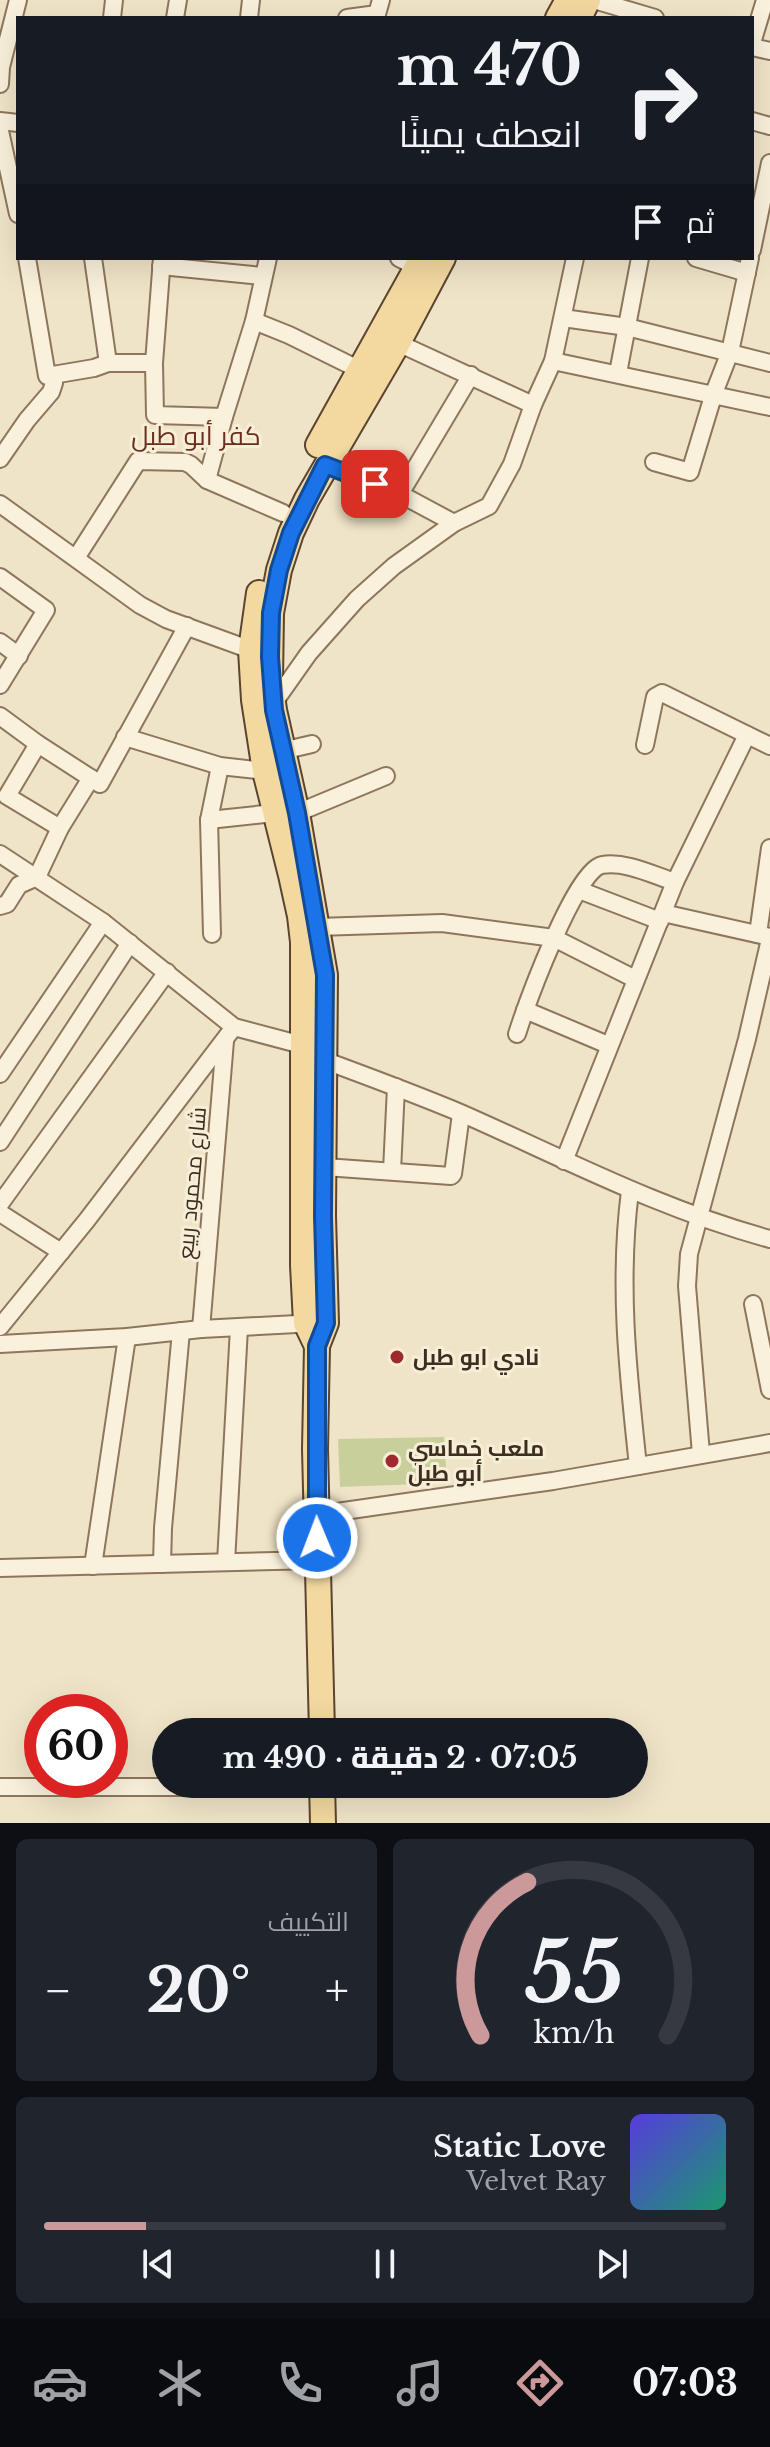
<!DOCTYPE html>
<html lang="ar">
<head>
<meta charset="utf-8">
<style>
  :root { --surface:#171b24; --page:#20242c; --text:#f1f3f6; --muted:#9ea1a6; --line:#363941; --accent:#cc999b }
  body { margin:0; font-family:"Libre Baskerville",Cairo,serif; background:var(--page); color:var(--text); direction:rtl; height:100vh; display:flex; flex-direction:column; font-size:30px; white-space:nowrap }
  * { box-sizing:border-box; margin:0 }
  p { font-size:26px; color:var(--muted) }
  .icon { flex:none; width:44px; height:44px; fill:none; stroke:currentColor; stroke-width:2; stroke-linecap:round; stroke-linejoin:round }
  .map { position:relative; height:1823px; overflow:hidden; direction:ltr }
  .panel { display:flex; flex-direction:column; gap:16px; padding:16px; background:#0d0f14; flex:1 }
  .panel>* { flex:none }
  .guide { position:absolute; left:16px; top:16px; width:738px; height:244px; border-radius:0px; box-shadow:0 8px 32px #0002; direction:rtl; background:#171b24; color:var(--text); overflow:hidden }
  .speed { position:absolute; left:24px; top:1694px; display:flex; gap:16px; font-size:40px; font-weight:700; text-align:center }
  .speed>* { display:grid; place-content:center; width:104px; height:104px; border-radius:50%; background:var(--surface); box-shadow:0 8px 32px #0002; line-height:1 }
  .speed .limit { border:12px solid #d22; background:#fff; color:#111 }
  .pin { position:absolute; display:grid; place-items:center; width:68px; height:68px; color:#fff; margin:-34px; border-radius:16px; box-shadow:0 4px 12px #0006 }
  .me { position:absolute; width:88px; margin:-44px; rotate:359deg; stroke-linejoin:round; filter:drop-shadow(0 0 6px #0008) }
  .turn { display:flex; align-items:center; gap:28px; height:168px; padding:0 40px; font-size:36px }
  .turn .icon { width:104px; height:104px; stroke-width:2.5 }
  .turn b { display:block; font-size:56px; line-height:68px }
  .then { display:flex; align-items:center; height:76px; padding:0 40px; background:#0003; gap:16px; font-size:30px }
  .big { font-size:60px; font-weight:800; line-height:1.1 }
  .panel .card { flex:1; display:flex; flex-direction:column; justify-content:center; gap:12px; min-width:0; padding:0 28px; border-radius:12px; background:var(--page) }
  .panel .dial { align-items:center; gap:0 }
  .dial svg { height:208px; overflow:visible; fill:none; stroke:var(--line); stroke-width:7; stroke-linecap:round; text-anchor:middle }
  .dial text { fill:var(--text); stroke:none }
  .song { display:flex; align-items:center; gap:24px }
  .cover { width:96px; height:96px; border-radius:12px; background:linear-gradient(135deg,hsl(250 70% 55%),hsl(160 70% 35%)) }
  .played { height:8px; border-radius:4px; background:linear-gradient(90deg,var(--accent) 15%,var(--line) 15%) }
  .keys { display:flex; justify-content:space-around; direction:ltr }
  .heat { display:flex; justify-content:space-between; align-items:center; font-size:44px; direction:ltr }
  .panel .tiles { flex:1; display:grid; gap:16px; grid-template-columns:1fr 1fr }
  .card:last-child { grid-column:span 2 }
  .trip { position:absolute; left:152px; top:1718px; width:496px; height:80px; border-radius:40px; background:var(--surface); box-shadow:0 8px 32px #0002; font-weight:800; line-height:80px; text-align:center; direction:rtl }
  .menu { display:flex; height:128px; justify-content:space-around; align-items:center; background:#090b0e; color:var(--muted) }
  .menu .icon { width:56px; height:56px }
  .menu .on { color:var(--accent) }
  .menu b { font-size:36px; color:var(--text) }
  .map>svg:first-child { display:block }
  .green { fill:#c9cf9b }
  .lines { fill:none; stroke-linecap:round; stroke-linejoin:round }
  .minor-casing { stroke:#8d765c; stroke-width:20 }
  .primary-casing { stroke:#5b4430; stroke-width:28 }
  .minor { stroke:#faf1dc; stroke-width:16 }
  .primary { stroke:#f3d9a0; stroke-width:24 }
  .route-casing { stroke:#114b97; stroke-width:20 }
  .route { stroke:#1a73e8; stroke-width:14 }
  .poi-dot { fill:#9e2a2b; stroke:#f7eed8; stroke-width:3 }
  .labels { text-anchor:middle; dominant-baseline:central; stroke-width:6; stroke-linejoin:round; paint-order:stroke }
  .street-label { font-size:22px; fill:#3d2e20; stroke:#f7eed8 }
  .poi-label { font-size:22px; font-weight:bold; fill:#3d2e20; stroke:#f7eed8; text-anchor:start }
  .quarter-label { font-size:26px; fill:#6b2e1e; stroke:#f7eed8 }
</style>
</head>
<body>
<div class="map">
<svg width="770" height="1823" viewBox="0 0 770 1823">
  <rect width="100%" height="100%" fill="#f0e4c8"/>
  <polygon class="green" points="444,1437 447,1483 340,1487 338,1439"/>
  <g class="lines">
    <defs>
      <g id="minor">
        <polyline points="594,0 655,18"/>
        <polyline points="112,18 114,0"/>
        <polyline points="175,18 178,0"/>
        <polyline points="249,18 251,0"/>
        <polyline points="347,18 377,14 381,0"/>
        <polyline points="752,43 765,0"/>
        <polyline points="752,47 770,51"/>
        <polyline points="0,84 1,67 18,0"/>
        <polyline points="0,121 18,123"/>
        <polyline points="752,121 770,126"/>
        <polyline points="0,131 18,214"/>
        <polyline points="752,250 770,163"/>
        <polyline points="27,258 47,376 94,368 108,363 154,363"/>
        <polyline points="93,258 108,363"/>
        <polyline points="162,258 154,363 155,415 224,417"/>
        <polyline points="399,258 417,267"/>
        <polyline points="696,258 747,273"/>
        <polyline points="161,266 262,276"/>
        <polyline points="563,318 627,327 770,363"/>
        <polyline points="254,321 289,335 360,370"/>
        <polyline points="398,343 533,405"/>
        <polyline points="553,361 770,407"/>
        <polyline points="618,373 640,258"/>
        <polyline points="0,459 27,420 51,392 54,383 53,375"/>
        <polyline points="654,462 690,472 714,393 730,352 750,258"/>
        <polyline points="325,465 400,494 454,523"/>
        <polyline points="207,480 224,417 254,321 268,258"/>
        <polyline points="400,494 471,375"/>
        <polyline points="0,504 140,605 166,619 251,650"/>
        <polyline points="76,558 138,461 185,462 191,465 207,480 283,513"/>
        <polyline points="0,577 46,610 0,685"/>
        <polyline points="0,642 19,656"/>
        <polyline points="273,704 309,653 357,599 394,566 454,523 489,506 512,464 533,405 553,361 575,258"/>
        <polyline points="0,716 38,744 100,784 187,626"/>
        <polyline points="125,737 220,766 265,771"/>
        <polyline points="38,744 7,796 60,828"/>
        <polyline points="645,745 655,697 662,693 770,746"/>
        <polyline points="282,751 312,744"/>
        <polyline points="297,813 386,776"/>
        <polyline points="209,820 274,813"/>
        <polyline points="0,854 103,922 234,1027 302,1045"/>
        <polyline points="579,890 660,921"/>
        <polyline points="0,906 7,904 19,885 37,877 60,828 91,778"/>
        <polyline points="663,913 770,937"/>
        <polyline points="317,927 442,923 554,938 635,979"/>
        <polyline points="212,934 209,820 220,766"/>
        <polyline points="758,934 770,848"/>
        <polyline points="525,1010 608,1045"/>
        <path d="M517 1034C526 1006 575 870 602 865 626 861 653 875 675 882"/>
        <path d="M326 1061C372 1078 418 1095 463 1114 565 1159 662 1210 770 1239"/>
        <polyline points="0,1074 103,922"/>
        <polyline points="0,1142 130,943"/>
        <polyline points="564,1161 675,882 747,735"/>
        <polyline points="325,1167 451,1176 453,1174 461,1114"/>
        <polyline points="392,1171 396,1087"/>
        <path d="M630 1191C618 1285 628 1373 638 1466"/>
        <polyline points="0,1204 167,972"/>
        <polyline points="0,1213 61,1252"/>
        <polyline points="753,1304 770,1390"/>
        <polyline points="0,1327 87,1220 234,1027"/>
        <polyline points="201,1329 225,1041"/>
        <polyline points="0,1344 127,1337 201,1329 316,1323"/>
        <polyline points="701,1454 687,1286 689,1254 747,1039 770,939"/>
        <polyline points="316,1515 553,1481 770,1443"/>
        <polyline points="226,1562 239,1328"/>
        <polyline points="162,1564 163,1528 181,1331"/>
        <polyline points="93,1566 127,1337"/>
        <polyline points="0,1568 317,1560"/>
        <polyline points="0,1787 322,1787"/>
      </g>
      <g id="primary">
        <polyline points="558,18 568,0"/>
        <polyline points="579,18 588,0"/>
        <polyline points="318,445 422,258"/>
        <polyline points="259,593 251,650 254,700 265,771 291,875 300,916 303,942 303,1265 306,1323 317,1346"/>
        <polyline points="322,1732 315,1449 317,1346 326,1323 323,1216 325,975 297,813 274,710 270,679 271,613 279,570 291,533 307,499 398,343 443,258"/>
        <polyline points="322,1784 323,1823"/>
      </g>
    </defs>
    <use href="#minor" class="minor-casing"/>
    <use href="#primary" class="primary-casing"/>
    <use href="#minor" class="minor"/>
    <use href="#primary" class="primary"/>
  </g>
  <g class="lines">
    <defs>
      <polyline id="route" points="317,1538 317,1346 326,1323 323,1216 325,975 297,813 274,710 270,657 271,613 279,570 291,533 325,465 375,484"/>
    </defs>
    <use href="#route" class="route-casing"/>
    <use href="#route" class="route"/>
  </g>
  <g class="poi-dot">
    <circle cx="397" cy="1357" r="8"/>
    <circle cx="392" cy="1461" r="8"/>
  </g>
  <g class="labels">
    <g class="street-label">
      <text transform="translate(192 1183) rotate(-85)">شارع محمود ربيع</text>
    </g>
    <g class="poi-label">
      <text x="413" y="1357">نادي ابو طبل</text>
      <text x="408" y="1448">ملعب خماسي<tspan x="408" dy="25">أبو طبل</tspan></text>
    </g>
    <g class="quarter-label">
      <text x="196" y="436">كفر أبو طبل</text>
    </g>
  </g>
</svg>
<div class="speed"><div class="limit">60</div></div>
<div class="pin" style="left:375px;top:484px;background:#d93025"><svg class="icon" aria-label="arrive" viewBox="0 0 24 24"><path d="M6 21V4h12l-3 4 3 4H6"/></svg></div>
<svg class="me" style="left:317px;top:1538px" viewBox="-20 -20 40 40"><circle r="17" fill="#1a73e8" stroke="#fff" stroke-width="3"/><path d="M0-11L8 9 0 5-8 9z" fill="#fff"/></svg>
<div class="trip">07:05 · 2 دقيقة · 490 m</div>
<div class="guide">
<div class="turn"><svg class="icon" aria-label="right" viewBox="0 0 24 24"><path d="M7 20v-9h11M14 6l5 5-5 5"/></svg><div><b>470 m</b>انعطف يمينًا</div></div>
<div class="then">ثم<svg class="icon" aria-label="arrive" viewBox="0 0 24 24"><path d="M6 21V4h12l-3 4 3 4H6"/></svg></div>
</div>
</div>
<section class="panel">
<div class="tiles">
<div class="card dial"><svg viewBox="0 0 100 80">
<path d="M14 69A42 42 0 1 1 86 69"/>
<path d="M14 69A42 42 0 0 1 32 10" stroke="#cc999b"/>
<text x="50" y="56" font-size="32" font-weight="700">55</text>
<text x="50" y="72" font-size="11">km/h</text>
</svg></div>
<div class="card"><p>التكييف</p>
<div class="heat"><a>−</a><b class="big">20°</b><a>+</a></div>
</div>
<div class="card">
<div class="song"><i class="cover"></i><div><b>Static Love</b><p>Velvet Ray</p></div></div>
<div class="played"></div>
<div class="keys"><svg class="icon" aria-label="previous" viewBox="0 0 24 24"><path d="M18 5L8 12l10 7zM5 5v14"/></svg><svg class="icon" aria-label="pause" viewBox="0 0 24 24"><path d="M8 5v14M16 5v14"/></svg><svg class="icon" aria-label="next" viewBox="0 0 24 24"><path d="M6 5l10 7-10 7zM19 5v14"/></svg></div>
</div>
</div>
</section>
<nav class="menu">
<b>07:03</b>
<svg class="icon on" aria-label="directions" viewBox="0 0 24 24"><path d="M12 3l9 9-9 9-9-9zM9 14v-3h6M13 9l2 2-2 2"/></svg>
<svg class="icon" aria-label="music" viewBox="0 0 24 24"><path d="M9 18V5l10-2v13"/><circle cx="6" cy="18" r="3"/><circle cx="16" cy="16" r="3"/></svg>
<svg class="icon" aria-label="phone" viewBox="0 0 24 24"><path d="M5 4h4l2 5-3 2q2 4 5 5l2-3 5 2v4C11 20 4 13 5 4z"/></svg>
<svg class="icon" aria-label="climate" viewBox="0 0 24 24"><path d="M12 3v18M4 7l16 10M4 17L20 7"/></svg>
<svg class="icon" aria-label="car" viewBox="0 0 24 24"><path d="M5 17H2v-5l4-1 3-4h7l3 4 3 1v5h-3M9 17h6M6 11h13"/><circle cx="7" cy="17" r="2"/><circle cx="17" cy="17" r="2"/></svg>
</nav>
</body>
</html>
